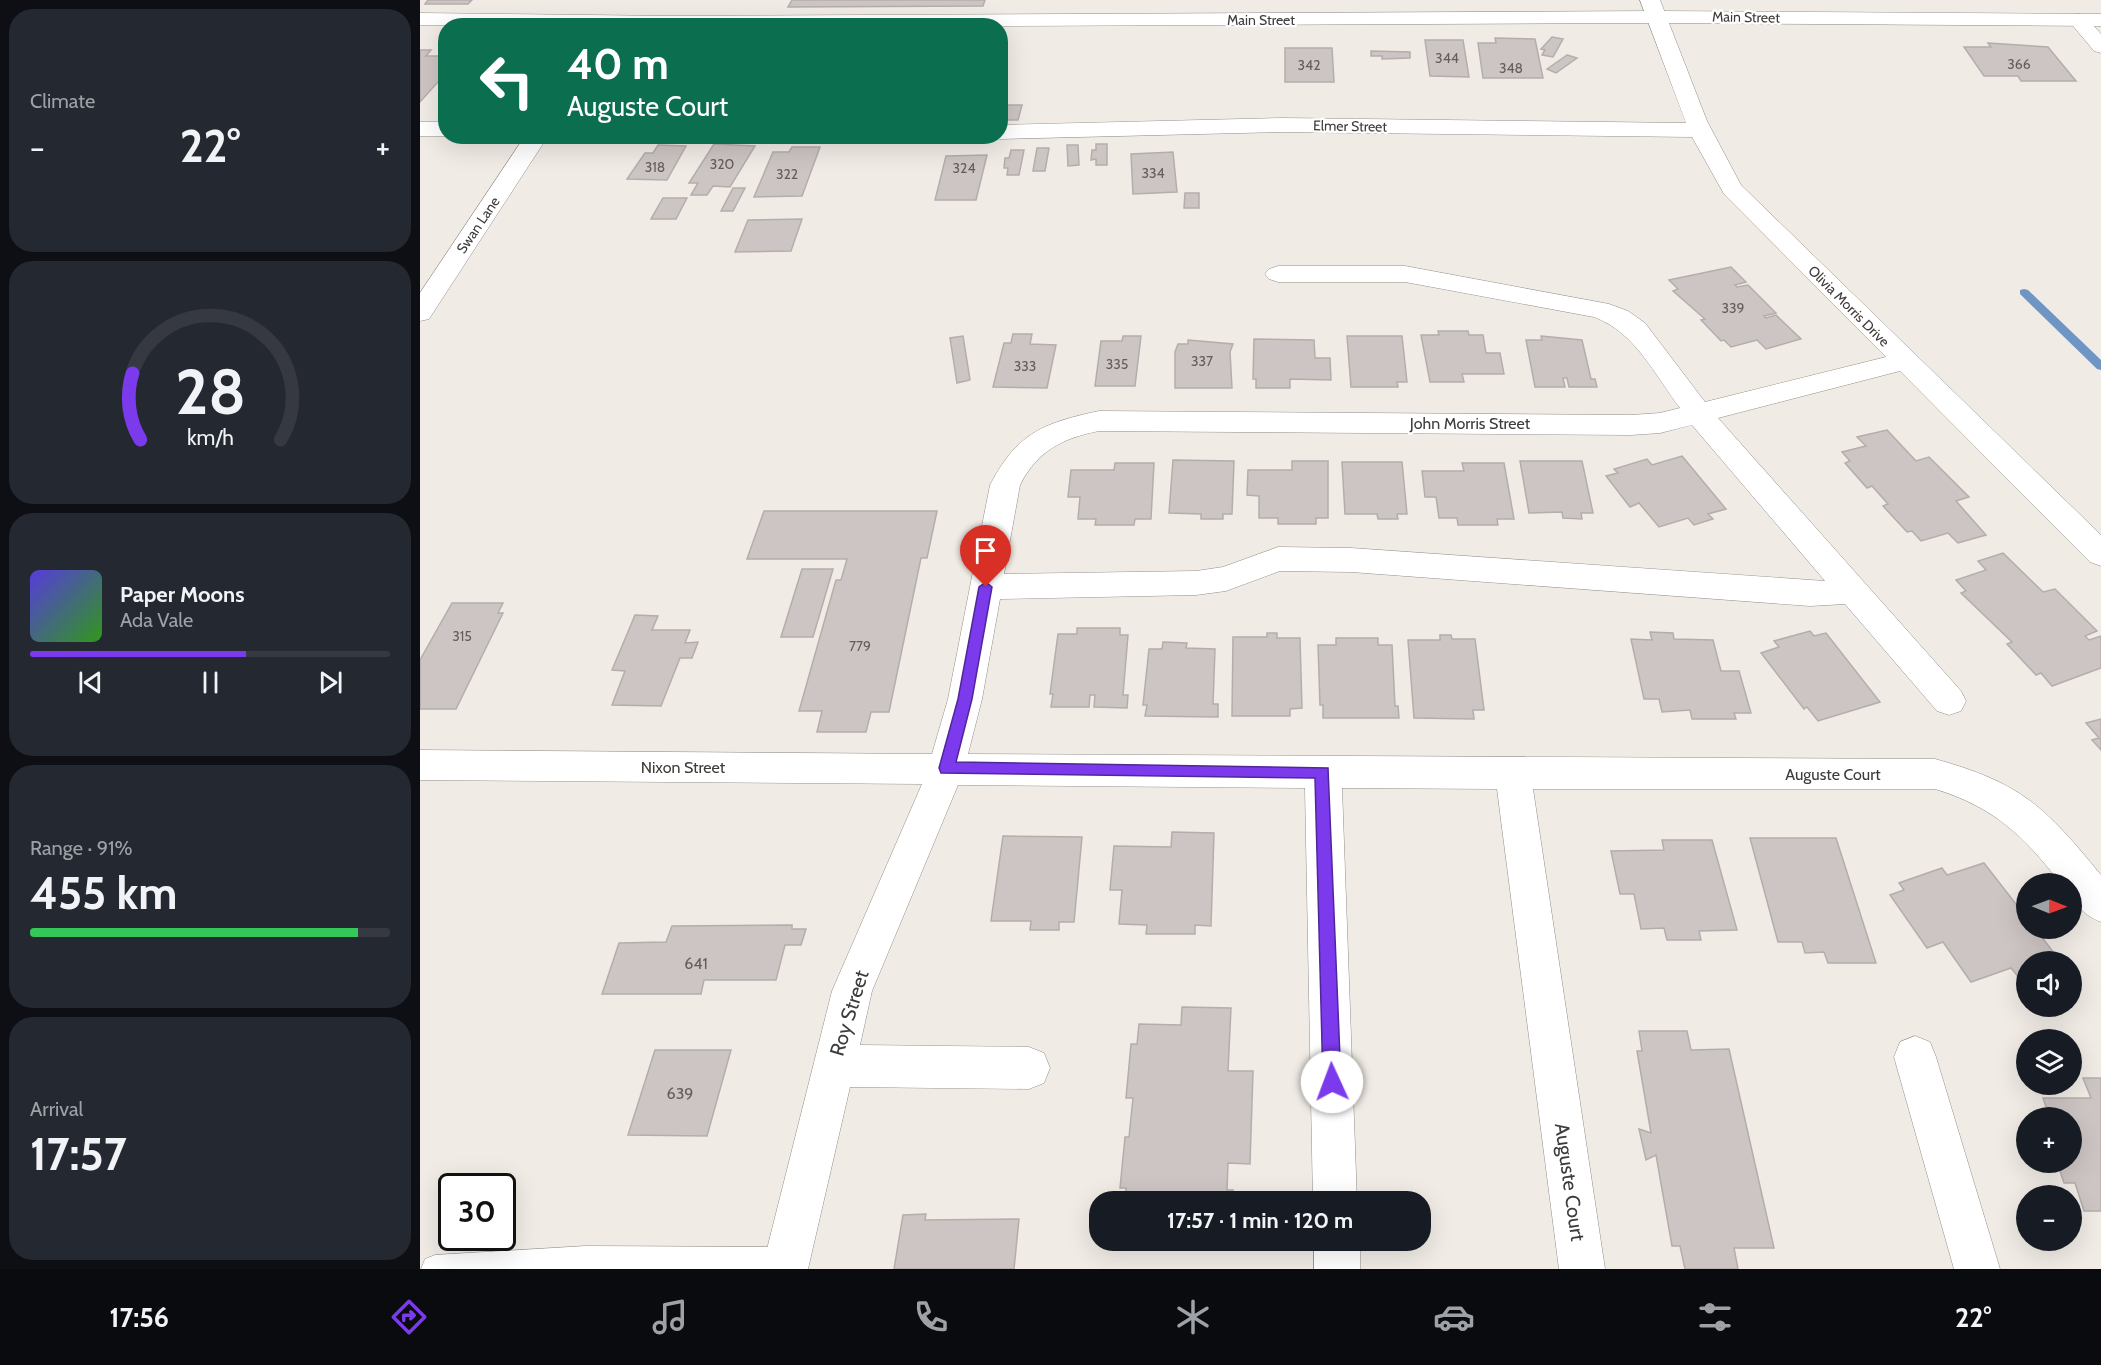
<!DOCTYPE html>
<html lang="en">
<head>
<meta charset="utf-8">
<style>
  :root { --surface:#171b24; --page:#242831; --text:#f1f3f6; --muted:#9ea1a6; --line:#363941; --accent:#7c3aed }
  body { margin:0; font-family:Cabin,sans-serif; background:var(--page); color:var(--text); height:100vh; display:flex; flex-direction:column; font-size:22px; white-space:nowrap }
  * { box-sizing:border-box; margin:0 }
  p { font-size:20px; color:var(--muted) }
  .icon { flex:none; width:33px; height:33px; fill:none; stroke:currentColor; stroke-width:2; stroke-linecap:round; stroke-linejoin:round }
  .map { position:relative; flex:1; overflow:hidden }
  .panel { display:flex; flex-direction:column; gap:9px; padding:9px; background:#0d0f14; width:420px }
  .panel>* { flex:none }
  .guide { position:absolute; left:18px; top:18px; width:570px; height:126px; border-radius:24px; box-shadow:0 6px 24px #0002; background:#0b6e4f; color:#fff; overflow:hidden }
  .needle { width:39px; rotate:91deg }
  .fabs { position:absolute; left:1596px; top:873px; display:grid; gap:12px }
  .fabs a { display:grid; place-items:center; width:66px; height:66px; border-radius:50%; background:var(--surface); box-shadow:0 6px 24px #0002; font-size:30px }
  .speed { position:absolute; left:18px; top:1173px; display:flex; gap:12px; font-size:30px; font-weight:700; text-align:center }
  .speed>* { display:grid; place-content:center; width:78px; height:78px; border-radius:50%; background:var(--surface); box-shadow:0 6px 24px #0002; line-height:1 }
  .speed .limit { border:3px solid #111; border-radius:9px; background:#fff; color:#111 }
  .pin { position:absolute; display:grid; place-items:center; width:51px; height:51px; color:#fff; margin:-62px -26px; border-radius:50% 50% 50% 0; rotate:-45deg; box-shadow:0 0 6px #0007 }
  .pin .icon { rotate:45deg }
  .me { position:absolute; width:66px; margin:-33px; rotate:358deg; stroke-linejoin:round; filter:drop-shadow(0 0 4px #0008) }
  .turn { display:flex; align-items:center; gap:21px; height:126px; padding:0 30px; font-size:27px }
  .turn .icon { width:78px; height:78px; stroke-width:2.5 }
  .turn b { display:block; font-size:42px; line-height:51px }
  .big { font-size:45px; font-weight:700; line-height:1.1 }
  .panel .widget { flex:1; display:flex; flex-direction:column; justify-content:center; gap:9px; min-width:0; padding:0 21px; border-radius:24px; background:var(--page) }
  .panel .dial { align-items:center; gap:0 }
  .dial svg { height:156px; overflow:visible; fill:none; stroke:var(--line); stroke-width:7; stroke-linecap:round; text-anchor:middle }
  .dial text { fill:var(--text); stroke:none }
  .song { display:flex; align-items:center; gap:18px }
  .cover { width:72px; height:72px; border-radius:9px; background:linear-gradient(135deg,hsl(250 70% 55%),hsl(110 70% 35%)) }
  .played { height:6px; border-radius:3px; background:linear-gradient(90deg,var(--accent) 60%,var(--line) 60%) }
  .keys { display:flex; justify-content:space-around; direction:ltr }
  .heat { display:flex; justify-content:space-between; align-items:center; font-size:33px; direction:ltr }
  .charge { height:9px; border-radius:4px; background:linear-gradient(90deg,#34c759 91%,var(--line) 0) }
  .trip { position:absolute; left:669px; top:1191px; width:342px; height:60px; border-radius:24px; background:var(--surface); box-shadow:0 6px 24px #0002; font-weight:700; line-height:60px; text-align:center }
  .menu { display:flex; height:96px; justify-content:space-around; align-items:center; background:#090b0e; color:var(--muted) }
  .menu .icon { width:42px; height:42px }
  .menu .selected { color:var(--accent) }
  .menu b { font-size:27px; color:var(--text) }
  main { display:flex; flex:1; min-height:0 }
  .map>svg:first-child { display:block }
  .lines { fill:none; stroke-linecap:round; stroke-linejoin:round }
  .stream { fill:#6f95c5; fill-rule:evenodd }
  .building { fill:#cdc5c3; stroke:#b5adac; stroke-width:1.5 }
  .service-casing { stroke:#938e89; stroke-width:1 }
  .minor-casing { stroke:#938e89; stroke-width:1 }
  .tertiary-casing { stroke:#938e89; stroke-width:1 }
  .service { fill:#fff; fill-rule:evenodd }
  .minor { fill:#fff; fill-rule:evenodd }
  .tertiary { fill:#fff; fill-rule:evenodd }
  .route { fill:#7c3aed; stroke:#51269a; stroke-width:1.5 }
  .labels { text-anchor:middle; dominant-baseline:central; stroke-width:4.5; stroke-linejoin:round; paint-order:stroke }
  .far-street-label { font-size:14px; fill:#3e3c3a; stroke:#fff }
  .number-label { font-size:14px; fill:#625e5c }
  .street-label { font-size:16px; fill:#3e3c3a; stroke:#fff }
  .near-number-label { font-size:16px; fill:#625e5c }
  .near-street-label { font-size:20px; fill:#3e3c3a; stroke:#fff }
</style>
</head>
<body>
<main>
<section class="panel">
<div class="widget"><p>Climate</p>
<div class="heat"><a>−</a><b class="big">22°</b><a>+</a></div>
</div>
<div class="widget dial"><svg viewBox="0 0 100 80">
<path d="M14 69A42 42 0 1 1 86 69"/>
<path d="M14 69A42 42 0 0 1 10 35" stroke="#7c3aed"/>
<text x="50" y="56" font-size="32" font-weight="700">28</text>
<text x="50" y="72" font-size="11">km/h</text>
</svg></div>
<div class="widget">
<div class="song"><i class="cover"></i><div><b>Paper Moons</b><p>Ada Vale</p></div></div>
<div class="played"></div>
<div class="keys"><svg class="icon" aria-label="previous" viewBox="0 0 24 24"><path d="M18 5L8 12l10 7zM5 5v14"/></svg><svg class="icon" aria-label="pause" viewBox="0 0 24 24"><path d="M8 5v14M16 5v14"/></svg><svg class="icon" aria-label="next" viewBox="0 0 24 24"><path d="M6 5l10 7-10 7zM19 5v14"/></svg></div>
</div>
<div class="widget"><p>Range · 91%</p><b class="big">455 km</b><div class="charge"></div></div>
<div class="widget"><p>Arrival</p><b class="big">17:57</b></div>
</section>
<div class="map">
<svg width="1681" height="1269" viewBox="0 0 1681 1269">
  <rect width="100%" height="100%" fill="#f0ebe5"/>
  <g class="lines">
    <polygon class="stream" points="1604,289 1608,290 1681,360 1681,370 1677,369 1600,294 1600,290"/>
  </g>
  <g class="building">
    <polygon points="8,0 52,0 48,4 5,4"/>
    <polygon points="372,0 565,0 563,6 368,7"/>
    <polygon points="1132,37 1143,39 1133,57 1122,55 1125,50 1121,49"/>
    <polygon points="1075,38 1115,39 1123,78 1063,78 1058,43 1076,43"/>
    <polygon points="1005,40 1043,40 1049,77 1010,76"/>
    <polygon points="1568,43 1628,47 1656,81 1601,81 1598,76 1564,76 1544,47 1571,47"/>
    <polygon points="865,48 912,48 914,82 865,82"/>
    <polygon points="0,50 11,50 6,56 26,56 26,73 0,102"/>
    <polygon points="951,51 990,52 990,58 962,59 962,56 951,56"/>
    <polygon points="1147,55 1157,58 1136,73 1127,69"/>
    <polygon points="580,105 602,105 598,120 580,120"/>
    <polygon points="294,144 335,146 310,187 293,186 287,195 271,195 278,183 269,183"/>
    <polygon points="676,144 687,144 687,165 676,165 676,159 671,160 672,150 676,150"/>
    <polygon points="238,145 266,146 247,180 207,179 225,153 233,153"/>
    <polygon points="647,145 658,145 659,165 648,166"/>
    <polygon points="372,147 400,147 382,196 334,197 353,152 369,152"/>
    <polygon points="617,148 629,148 625,171 613,171"/>
    <polygon points="591,150 604,150 599,175 587,175 588,168 584,168 585,158 589,158"/>
    <polygon points="753,152 757,192 713,194 711,154"/>
    <polygon points="567,155 556,200 515,200 526,156"/>
    <polygon points="313,188 325,188 313,211 301,211"/>
    <polygon points="765,193 779,193 779,208 764,208"/>
    <polygon points="243,198 267,198 256,219 231,219"/>
    <polygon points="382,219 371,251 315,252 328,220"/>
    <polygon points="1311,267 1326,282 1315,285 1317,287 1328,285 1356,313 1344,316 1346,318 1356,315 1381,339 1346,349 1337,340 1311,347 1304,340 1301,341 1281,320 1285,319 1253,291 1258,289 1249,280"/>
    <polygon points="1018,331 1048,331 1049,335 1063,335 1066,353 1080,353 1084,374 1042,374 1044,382 1010,382 1001,335 1019,335"/>
    <polygon points="593,334 612,334 610,344 636,345 627,388 573,387 584,343 591,343"/>
    <polygon points="543,336 550,380 537,383 530,338"/>
    <polygon points="703,336 721,336 715,386 675,386 681,341 702,341"/>
    <polygon points="927,336 982,336 987,382 977,382 978,387 931,387"/>
    <polygon points="1121,336 1162,340 1171,379 1175,379 1177,387 1149,387 1147,378 1143,378 1145,387 1115,387 1106,340 1122,340"/>
    <polygon points="834,339 894,340 895,358 910,358 911,380 870,379 870,388 836,388 836,379 833,379"/>
    <polygon points="768,340 813,344 810,352 812,388 755,388 755,352 758,344 768,344"/>
    <polygon points="1467,430 1496,461 1509,457 1549,497 1536,501 1566,535 1538,543 1528,533 1501,541 1492,531 1487,532 1463,506 1468,504 1452,486 1447,488 1425,463 1430,461 1422,452 1446,446 1437,437"/>
    <polygon points="1262,456 1306,509 1288,514 1293,519 1274,525 1268,518 1239,527 1219,503 1210,507 1186,476 1198,473 1194,469 1227,459 1232,465"/>
    <polygon points="753,460 814,461 812,514 803,514 803,519 781,519 781,514 749,513"/>
    <polygon points="872,461 908,461 908,518 896,518 896,524 858,524 858,518 839,518 839,496 827,495 828,470 872,470"/>
    <polygon points="1100,461 1162,461 1173,513 1161,513 1162,519 1143,518 1142,512 1109,513"/>
    <polygon points="922,462 982,462 987,514 977,514 978,519 958,519 957,514 925,514"/>
    <polygon points="695,463 734,463 731,519 715,519 714,525 675,525 676,519 658,519 660,497 648,497 651,470 694,470"/>
    <polygon points="1042,463 1084,463 1094,519 1077,519 1078,525 1038,525 1037,518 1019,518 1016,497 1005,497 1002,471 1044,471"/>
    <polygon points="344,511 517,511 507,558 501,558 469,712 451,712 446,732 397,732 402,711 379,711 416,580 421,580 427,559 327,559"/>
    <polygon points="1583,553 1623,592 1635,589 1677,631 1665,636 1669,640 1681,636 1681,668 1632,686 1621,673 1616,675 1587,644 1592,642 1541,593 1546,591 1536,580 1566,570 1558,561"/>
    <polygon points="382,569 413,569 393,637 361,637"/>
    <polygon points="32,603 83,603 78,613 83,613 36,709 0,709 0,660"/>
    <polygon points="215,615 238,616 232,630 270,630 265,643 278,642 272,658 260,658 241,706 192,705 205,671 192,670"/>
    <polygon points="657,628 700,628 700,635 708,635 703,695 708,695 707,708 674,707 675,695 670,695 669,707 631,707 633,694 630,694 638,634 657,634"/>
    <polygon points="1390,631 1394,636 1406,633 1460,702 1398,721 1387,707 1384,709 1341,653 1359,647 1354,641"/>
    <polygon points="1230,632 1253,633 1254,639 1293,640 1301,671 1319,671 1331,713 1314,713 1316,719 1272,719 1270,710 1242,712 1239,699 1224,699 1211,639 1232,640"/>
    <polygon points="847,633 857,633 857,638 880,638 882,708 870,709 870,716 812,716 813,637 847,637"/>
    <polygon points="1020,635 1031,635 1032,639 1055,639 1064,710 1053,710 1054,719 994,718 988,640 1020,640"/>
    <polygon points="916,638 958,638 958,645 972,645 975,706 978,706 979,718 903,718 903,705 900,705 898,645 916,645"/>
    <polygon points="743,642 767,643 766,648 795,649 793,704 798,704 798,717 725,716 727,705 723,705 729,649 742,649"/>
    <polygon points="1681,719 1681,750 1672,740 1679,738 1666,723"/>
    <polygon points="752,832 794,833 791,926 775,925 775,934 726,934 727,925 699,924 702,890 690,890 694,846 751,847"/>
    <polygon points="583,836 662,837 654,922 639,922 639,930 610,930 611,921 571,921"/>
    <polygon points="1330,838 1416,838 1456,963 1408,963 1404,952 1385,953 1382,942 1358,942"/>
    <polygon points="1242,840 1292,840 1317,930 1279,931 1281,940 1247,940 1244,928 1221,929 1214,894 1200,894 1191,851 1244,850"/>
    <polygon points="1564,863 1606,917 1606,928 1615,928 1634,953 1606,962 1606,977 1600,979 1591,968 1551,982 1523,942 1507,948 1470,895 1484,890 1479,883 1522,868 1527,875"/>
    <polygon points="372,925 372,929 386,929 381,945 365,945 356,980 284,980 281,994 182,994 199,943 246,942 252,926"/>
    <polygon points="762,1007 811,1008 808,1071 833,1071 830,1164 808,1163 807,1190 813,1190 812,1202 705,1202 706,1188 700,1188 705,1137 709,1137 713,1098 706,1098 711,1044 717,1044 719,1024 761,1025"/>
    <polygon points="1219,1031 1267,1031 1271,1050 1309,1049 1354,1248 1314,1248 1318,1269 1265,1269 1260,1246 1252,1246 1236,1155 1226,1160 1219,1129 1231,1133 1217,1051 1222,1051"/>
    <polygon points="235,1050 311,1050 287,1136 208,1135"/>
    <polygon points="1663,1078 1681,1078 1681,1211 1664,1211 1655,1183 1644,1183 1637,1162 1652,1162 1652,1118 1630,1118 1623,1098 1671,1098"/>
    <polygon points="506,1214 505,1220 599,1219 594,1269 474,1269 483,1215"/>
  </g>
  <g class="lines">
    <defs>
      <polygon id="service" points="166,1246 367,1247 377,1251 381,1261 377,1269 1,1269 5,1259 15,1255"/>
      <g id="minor">
        <path d="M1220 0H1240L1287 121 1321 185 1681 535V566L1670 562 1480 371 1298 418 1541 691 1546 701 1541 711 1529 715 1517 711 1425 604 1390 606 931 572 860 571 806 591 776 595 580 599 562 699 548 754 1515 759C1602 783 1625 807 1681 875V922C1663 915 1652 903 1652 884H1641C1604 836 1574 807 1515 789H1113L1185 1269H1139L1077 789 922 788 937 1202H893L885 788 538 785 452 991 440 1045 609 1047 624 1053 630 1068 624 1083 609 1089 430 1087 388 1269H342L412 991 502 784 0 780V750L512 754 528 699 570 485C597 433 623 423 679 411L1211 415 1240 413 1260 408C1235 375 1215 332 1174 317L985 282H858L849 279 845 274 849 269 858 266H985L1189 304 1208 311 1225 323 1285 402 1466 357 1304 194 1272 137 862 132 580 139 572 136H580V125L862 118 1266 123ZM1272 425 1405 581 931 548 858 547 803 567 776 571 584 574 600 485C617 451 643 438 679 431L1211 435 1240 433Z"/>
        <polygon points="1658,14 1665,16 1681,34 1681,53 1674,51 1648,20 1651,16"/>
        <rect x="0" y="122" width="26" height="14"/>
        <polygon points="105,136 128,136 9,319 0,321 0,293"/>
        <polygon points="1495,1036 1510,1042 1516,1057 1580,1269 1534,1269 1474,1057 1480,1042"/>
        <rect x="894" y="1240" width="46" height="29"/>
      </g>
      <polygon id="tertiary" points="1237,11 1681,14 1681,26 1237,23 580,26 0,25 0,13 251,16"/>
    </defs>
    <use href="#service" class="service-casing"/>
    <use href="#minor" class="minor-casing"/>
    <use href="#tertiary" class="tertiary-casing"/>
    <use href="#service" class="service"/>
    <use href="#minor" class="minor"/>
    <use href="#tertiary" class="tertiary"/>
  </g>
  <polygon class="route" points="566,582 572,587 552,699 536,762 908,768 921,1082 918,1088 912,1091 906,1088 903,1082 895,778 521,773 519,768 538,699 559,587"/>
  <g class="labels">
    <g class="far-street-label">
      <text transform="translate(1326 17) rotate(1)">Main Street</text>
      <text x="841" y="20">Main Street</text>
      <text transform="translate(930 126) rotate(1)">Elmer Street</text>
      <text transform="translate(58 225) rotate(-56)">Swan Lane</text>
      <text transform="translate(1429 306) rotate(45)">Olivia Morris Drive</text>
    </g>
    <g class="number-label">
      <text x="1027" y="58">344</text>
      <text x="1599" y="64">366</text>
      <text x="889" y="65">342</text>
      <text x="1091" y="68">348</text>
      <text x="302" y="164">320</text>
      <text x="235" y="167">318</text>
      <text x="544" y="168">324</text>
      <text x="733" y="173">334</text>
      <text x="367" y="174">322</text>
      <text x="1313" y="308">339</text>
      <text x="782" y="361">337</text>
      <text x="697" y="364">335</text>
      <text x="605" y="366">333</text>
      <text x="42" y="636">315</text>
      <text x="440" y="646">779</text>
    </g>
    <g class="street-label">
      <text x="1050" y="423">John Morris Street</text>
      <text x="263" y="767">Nixon Street</text>
      <text x="1413" y="774">Auguste Court</text>
    </g>
    <g class="near-number-label">
      <text x="276" y="963">641</text>
      <text x="260" y="1093">639</text>
    </g>
    <g class="near-street-label">
      <text transform="translate(429 1013) rotate(-73)">Roy Street</text>
      <text transform="translate(1150 1182) rotate(82)">Auguste Court</text>
    </g>
  </g>
</svg>
<div class="fabs">
<a><svg class="needle" viewBox="-14 -14 28 28"><path d="M0-13l5 13h-10z" fill="#e53935"/><path d="M0 13l5-13h-10z" fill="#9ea1a6"/></svg></a>
<a><svg class="icon" aria-label="sound" viewBox="0 0 24 24"><path d="M4 9h4l5-4v14l-5-4H4zM17 9q2 3 0 6"/></svg></a>
<a><svg class="icon" aria-label="layers" viewBox="0 0 24 24"><path d="M12 4l9 5-9 5-9-5zM3 14l9 5 9-5"/></svg></a>
<a>+</a>
<a>−</a>
</div>
<div class="speed"><div class="limit">30</div></div>
<div class="pin" style="left:566px;top:587px;background:#d93025"><svg class="icon" aria-label="arrive" viewBox="0 0 24 24"><path d="M6 21V4h12l-3 4 3 4H6"/></svg></div>
<svg class="me" style="left:912px;top:1082px" viewBox="-20 -20 40 40"><circle r="19" fill="#fff"/><path d="M0-13L10 11 0 6-10 11z" fill="#7c3aed"/></svg>
<div class="trip">17:57 · 1 min · 120 m</div>
<div class="guide">
<div class="turn"><svg class="icon" aria-label="left" viewBox="0 0 24 24"><path d="M17 20v-9H6M10 6l-5 5 5 5"/></svg><div><b>40 m</b>Auguste Court</div></div>
</div>
</div>
</main>
<nav class="menu">
<b>17:56</b>
<svg class="icon selected" aria-label="directions" viewBox="0 0 24 24"><path d="M12 3l9 9-9 9-9-9zM9 14v-3h6M13 9l2 2-2 2"/></svg>
<svg class="icon" aria-label="music" viewBox="0 0 24 24"><path d="M9 18V5l10-2v13"/><circle cx="6" cy="18" r="3"/><circle cx="16" cy="16" r="3"/></svg>
<svg class="icon" aria-label="phone" viewBox="0 0 24 24"><path d="M5 4h4l2 5-3 2q2 4 5 5l2-3 5 2v4C11 20 4 13 5 4z"/></svg>
<svg class="icon" aria-label="climate" viewBox="0 0 24 24"><path d="M12 3v18M4 7l16 10M4 17L20 7"/></svg>
<svg class="icon" aria-label="car" viewBox="0 0 24 24"><path d="M5 17H2v-5l4-1 3-4h7l3 4 3 1v5h-3M9 17h6M6 11h13"/><circle cx="7" cy="17" r="2"/><circle cx="17" cy="17" r="2"/></svg>
<svg class="icon" aria-label="filters" viewBox="0 0 24 24"><path d="M4 7h16M4 17h16"/><circle cx="9" cy="7" r="2"/><circle cx="15" cy="17" r="2"/></svg>
<b>22°</b>
</nav>
</body>
</html>
